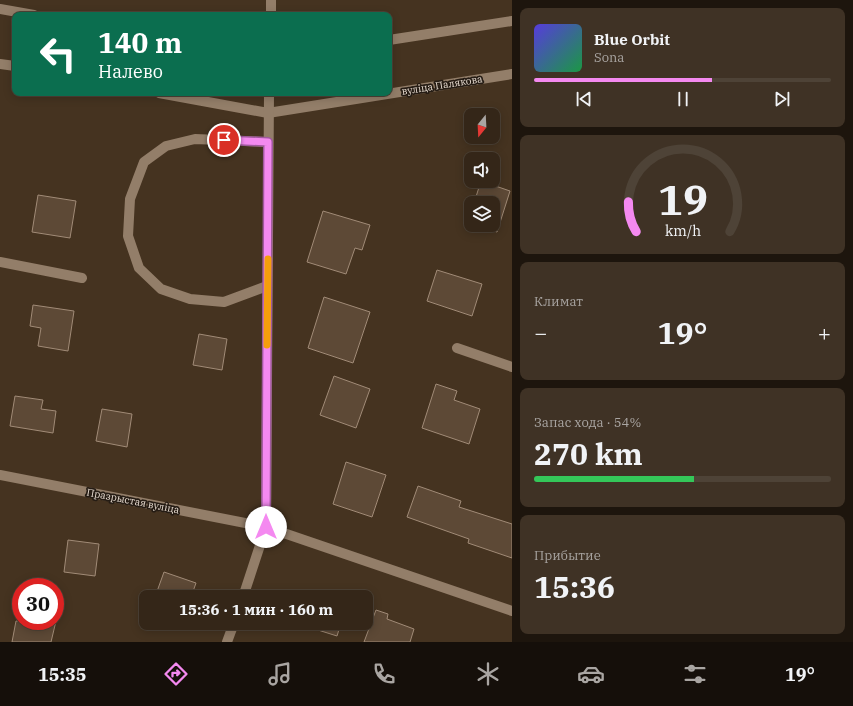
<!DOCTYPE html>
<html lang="ru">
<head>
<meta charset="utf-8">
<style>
  :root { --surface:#342618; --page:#3f3225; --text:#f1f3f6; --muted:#a9a5a2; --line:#4e4337; --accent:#f489f0 }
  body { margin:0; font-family:"IBM Plex Serif",serif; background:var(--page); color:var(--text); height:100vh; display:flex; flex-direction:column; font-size:15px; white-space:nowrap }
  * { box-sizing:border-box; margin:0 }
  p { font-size:13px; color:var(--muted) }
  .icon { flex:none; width:22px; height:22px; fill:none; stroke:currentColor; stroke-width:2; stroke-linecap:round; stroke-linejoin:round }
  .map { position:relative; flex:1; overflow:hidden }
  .panel { display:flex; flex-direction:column; gap:8px; padding:8px; background:#1d150d; width:341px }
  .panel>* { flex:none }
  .hud { position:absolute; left:12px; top:12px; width:380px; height:84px; border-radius:8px; box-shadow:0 2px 10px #0003,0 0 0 1px var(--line); background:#0b6e4f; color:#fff; overflow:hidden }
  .needle { width:26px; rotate:198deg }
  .tools { position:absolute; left:464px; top:108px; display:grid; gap:8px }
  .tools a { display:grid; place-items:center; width:36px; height:36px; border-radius:8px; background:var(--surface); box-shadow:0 2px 10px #0003,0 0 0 1px var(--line); font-size:20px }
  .speed { position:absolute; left:12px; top:578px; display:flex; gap:8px; font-size:20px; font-weight:700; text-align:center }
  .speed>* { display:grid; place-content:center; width:52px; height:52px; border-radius:50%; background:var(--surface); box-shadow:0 2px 10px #0003,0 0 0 1px var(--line); line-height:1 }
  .speed .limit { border:6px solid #d22; background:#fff; color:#111 }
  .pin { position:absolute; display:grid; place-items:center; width:34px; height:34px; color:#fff; margin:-17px; border:2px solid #fff; border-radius:50%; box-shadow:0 1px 4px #0007 }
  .me { position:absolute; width:44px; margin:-22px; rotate:0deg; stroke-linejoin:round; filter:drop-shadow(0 0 3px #0008) }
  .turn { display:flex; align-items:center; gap:14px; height:84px; padding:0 20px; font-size:18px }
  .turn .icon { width:52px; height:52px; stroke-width:2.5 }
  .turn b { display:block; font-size:28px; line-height:34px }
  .big { font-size:30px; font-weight:700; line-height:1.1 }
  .panel .tile { flex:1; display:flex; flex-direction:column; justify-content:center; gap:6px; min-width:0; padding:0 14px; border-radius:8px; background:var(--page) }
  .panel .dial { align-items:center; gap:0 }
  .dial svg { height:104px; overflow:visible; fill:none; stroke:var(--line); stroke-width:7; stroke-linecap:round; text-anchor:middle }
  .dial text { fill:var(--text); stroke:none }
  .song { display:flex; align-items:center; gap:12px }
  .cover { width:48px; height:48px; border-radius:6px; background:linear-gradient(135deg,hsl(250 70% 55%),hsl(140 70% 35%)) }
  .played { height:4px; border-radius:2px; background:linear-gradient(90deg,var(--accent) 60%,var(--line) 60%) }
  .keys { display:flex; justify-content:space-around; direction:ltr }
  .heat { display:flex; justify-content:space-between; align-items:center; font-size:22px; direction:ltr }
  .charge { height:6px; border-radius:3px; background:linear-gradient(90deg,#34c759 54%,var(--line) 0) }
  .trip { position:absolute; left:139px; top:590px; width:234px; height:40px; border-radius:8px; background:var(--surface); box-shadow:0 2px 10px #0003,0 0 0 1px var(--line); font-weight:700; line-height:40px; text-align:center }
  .dock { display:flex; height:64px; justify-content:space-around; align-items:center; background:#150f0a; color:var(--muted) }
  .dock .icon { width:28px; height:28px }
  .dock .on { color:var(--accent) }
  .dock b { font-size:18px; color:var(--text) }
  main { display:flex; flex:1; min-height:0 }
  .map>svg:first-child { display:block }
  .building { fill:#5d4936; stroke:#a18b77 }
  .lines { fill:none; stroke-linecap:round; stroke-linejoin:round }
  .minor { stroke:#937e69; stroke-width:10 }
  .route-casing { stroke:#9f599c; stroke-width:10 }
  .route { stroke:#f489f0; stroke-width:7 }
  .slow { stroke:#f59e0b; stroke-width:7 }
  .labels { text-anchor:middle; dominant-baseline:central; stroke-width:3.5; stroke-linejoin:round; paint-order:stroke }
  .street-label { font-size:10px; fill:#ebdfd4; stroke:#251c14 }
</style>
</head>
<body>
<main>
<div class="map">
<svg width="512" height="642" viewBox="0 0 512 642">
  <rect width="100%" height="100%" fill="#453320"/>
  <g class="building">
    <polygon points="481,181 510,191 497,232 474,225 493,225 493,203 474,203"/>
    <polygon points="38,195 76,201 70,238 32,232"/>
    <polygon points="323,211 370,225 362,250 355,248 346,274 307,262"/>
    <polygon points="437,270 482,284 472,316 427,301"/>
    <polygon points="324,297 370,312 353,363 308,348"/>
    <polygon points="33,305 74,311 68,351 38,346 41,328 30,326"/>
    <polygon points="199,334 227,339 222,370 193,365"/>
    <polygon points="334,376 370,389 356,428 320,415"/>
    <polygon points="436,384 457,391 454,400 480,409 469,444 422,428"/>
    <polygon points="15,396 43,400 41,409 56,411 53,433 10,426"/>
    <polygon points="102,409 132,414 127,447 96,441"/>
    <polygon points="346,462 386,475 372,517 333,504"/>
    <polygon points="418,486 461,501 459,507 512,524 512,558 468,543 469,539 407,517"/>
    <polygon points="68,540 99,544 95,576 64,572"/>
    <polygon points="164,572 196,583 191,597 155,597"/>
    <polygon points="310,590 334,597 308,597"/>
    <polygon points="376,610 388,614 387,619 414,629 410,642 364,642"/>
    <polygon points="16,621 56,621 51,642 12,642"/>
    <polygon points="300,623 341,623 337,636 299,624"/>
  </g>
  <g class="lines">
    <g class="minor">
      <polyline points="0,9 34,15"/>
      <polyline points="271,15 271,0"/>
      <polyline points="389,40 512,21"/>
      <polyline points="0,64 15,66"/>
      <polyline points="159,93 268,113 512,74"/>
      <polyline points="0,262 82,278"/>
      <polyline points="267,286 224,302 190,299 161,289 139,268 128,236 130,199 144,162 166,146 195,139 268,142"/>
      <polyline points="457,348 512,367"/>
      <polyline points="0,475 266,527 512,611"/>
      <polyline points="243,597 266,527 269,93"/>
      <polyline points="227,642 234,623"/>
    </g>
  </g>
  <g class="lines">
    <defs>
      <polyline id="route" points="224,140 268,142 266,527"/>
    </defs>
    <use href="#route" class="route-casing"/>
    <use href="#route" class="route"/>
    <polyline class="slow" points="267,345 268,259"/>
  </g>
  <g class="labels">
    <g class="street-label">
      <text transform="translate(442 85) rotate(-9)">вуліца Палякова</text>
      <text transform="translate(133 501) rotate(11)">Празрыстая вуліца</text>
    </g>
  </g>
</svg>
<div class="tools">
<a><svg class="needle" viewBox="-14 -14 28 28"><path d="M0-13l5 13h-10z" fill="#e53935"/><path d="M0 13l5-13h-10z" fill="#a9a5a2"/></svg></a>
<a><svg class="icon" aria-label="sound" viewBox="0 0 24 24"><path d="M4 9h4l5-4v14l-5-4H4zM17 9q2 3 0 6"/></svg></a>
<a><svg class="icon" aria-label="layers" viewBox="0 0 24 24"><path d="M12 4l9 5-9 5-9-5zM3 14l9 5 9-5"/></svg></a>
</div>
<div class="speed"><div class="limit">30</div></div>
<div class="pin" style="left:224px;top:140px;background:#d93025"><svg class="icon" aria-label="arrive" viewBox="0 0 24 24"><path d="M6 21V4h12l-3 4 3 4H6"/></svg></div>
<svg class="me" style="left:266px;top:527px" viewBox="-20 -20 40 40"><circle r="19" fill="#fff"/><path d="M0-13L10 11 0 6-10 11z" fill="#f489f0"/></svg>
<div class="trip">15:36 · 1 мин · 160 m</div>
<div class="hud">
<div class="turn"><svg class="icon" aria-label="left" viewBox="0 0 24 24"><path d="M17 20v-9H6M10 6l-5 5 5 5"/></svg><div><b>140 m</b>Налево</div></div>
</div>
</div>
<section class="panel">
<div class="tile">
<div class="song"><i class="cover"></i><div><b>Blue Orbit</b><p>Sona</p></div></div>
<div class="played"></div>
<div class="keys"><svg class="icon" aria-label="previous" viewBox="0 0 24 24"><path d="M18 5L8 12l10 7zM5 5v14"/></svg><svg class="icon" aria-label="pause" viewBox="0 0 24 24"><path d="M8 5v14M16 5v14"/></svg><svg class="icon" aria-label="next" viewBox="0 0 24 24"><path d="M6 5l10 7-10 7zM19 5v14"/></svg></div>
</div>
<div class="tile dial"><svg viewBox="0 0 100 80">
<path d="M14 69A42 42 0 1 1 86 69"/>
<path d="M14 69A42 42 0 0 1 8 46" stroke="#f489f0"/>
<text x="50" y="56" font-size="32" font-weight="700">19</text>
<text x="50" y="72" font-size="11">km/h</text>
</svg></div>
<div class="tile"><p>Климат</p>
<div class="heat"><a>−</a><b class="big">19°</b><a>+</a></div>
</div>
<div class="tile"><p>Запас хода · 54%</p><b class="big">270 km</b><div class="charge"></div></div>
<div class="tile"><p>Прибытие</p><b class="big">15:36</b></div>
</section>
</main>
<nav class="dock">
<b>15:35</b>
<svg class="icon on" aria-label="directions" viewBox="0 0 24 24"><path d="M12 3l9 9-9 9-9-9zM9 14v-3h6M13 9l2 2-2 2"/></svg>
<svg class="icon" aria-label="music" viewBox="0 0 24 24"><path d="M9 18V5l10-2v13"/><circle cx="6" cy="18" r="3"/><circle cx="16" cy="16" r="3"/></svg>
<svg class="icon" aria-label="phone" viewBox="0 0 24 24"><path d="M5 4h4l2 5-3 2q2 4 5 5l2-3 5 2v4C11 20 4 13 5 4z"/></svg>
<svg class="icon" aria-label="climate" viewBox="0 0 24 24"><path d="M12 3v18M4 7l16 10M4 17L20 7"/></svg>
<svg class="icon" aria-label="car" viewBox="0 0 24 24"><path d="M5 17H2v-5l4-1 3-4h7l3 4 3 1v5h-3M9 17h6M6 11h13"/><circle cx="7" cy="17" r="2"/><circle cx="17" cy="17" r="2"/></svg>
<svg class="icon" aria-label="filters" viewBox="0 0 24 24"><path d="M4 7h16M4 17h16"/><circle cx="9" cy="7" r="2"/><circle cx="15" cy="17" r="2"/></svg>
<b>19°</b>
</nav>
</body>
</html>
